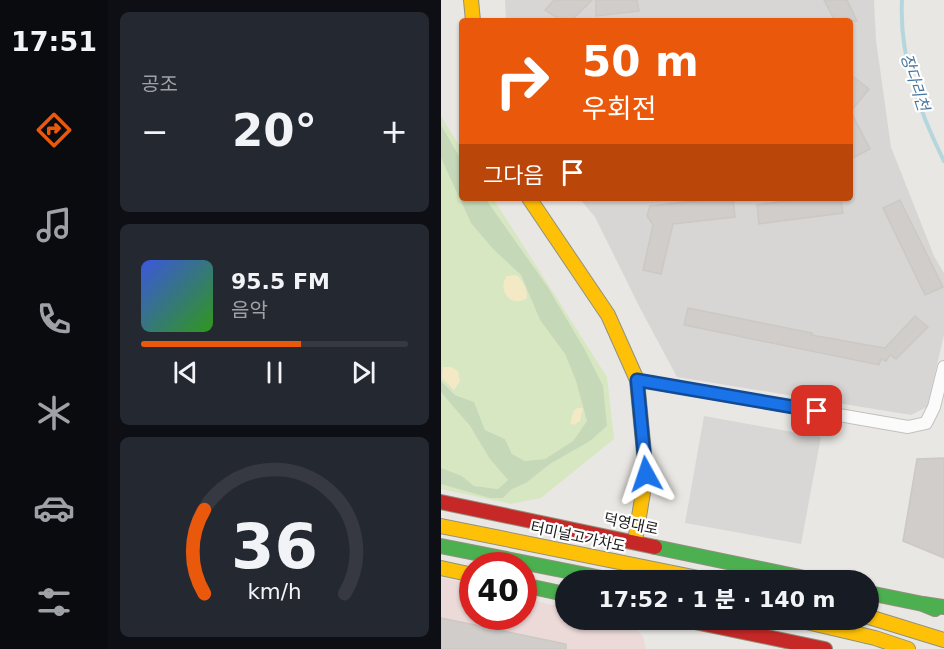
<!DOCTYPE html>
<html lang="ko">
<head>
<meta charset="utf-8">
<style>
  :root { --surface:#171b24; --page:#242831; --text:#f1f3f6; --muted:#9ea1a6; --line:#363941; --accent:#ea580c }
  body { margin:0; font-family:"DejaVu Sans","Noto Sans KR",sans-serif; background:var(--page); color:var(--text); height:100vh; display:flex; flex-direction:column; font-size:22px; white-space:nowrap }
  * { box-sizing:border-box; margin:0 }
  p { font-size:20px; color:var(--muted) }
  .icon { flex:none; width:33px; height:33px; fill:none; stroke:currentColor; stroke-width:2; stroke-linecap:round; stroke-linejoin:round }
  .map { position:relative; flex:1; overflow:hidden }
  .panel { display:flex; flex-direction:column; gap:12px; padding:12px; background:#0d0f14; width:333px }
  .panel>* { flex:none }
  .hud { position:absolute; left:18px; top:18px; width:394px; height:183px; border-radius:6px; box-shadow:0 2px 4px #0004; background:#ea580c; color:#fff; overflow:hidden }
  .speed { position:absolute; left:18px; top:552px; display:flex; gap:12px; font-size:30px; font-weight:700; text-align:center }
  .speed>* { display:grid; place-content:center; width:78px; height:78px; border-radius:50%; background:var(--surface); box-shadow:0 2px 4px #0004; line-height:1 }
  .speed .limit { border:9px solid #d22; background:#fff; color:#111 }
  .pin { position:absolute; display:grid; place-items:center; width:51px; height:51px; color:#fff; margin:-26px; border-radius:12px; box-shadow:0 3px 9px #0006 }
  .me { position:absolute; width:66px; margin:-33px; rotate:355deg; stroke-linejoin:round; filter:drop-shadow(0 0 4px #0008) }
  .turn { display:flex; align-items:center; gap:21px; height:126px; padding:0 24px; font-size:27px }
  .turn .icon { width:78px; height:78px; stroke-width:2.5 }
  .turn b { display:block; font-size:42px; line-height:51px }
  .then { display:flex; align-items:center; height:57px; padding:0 24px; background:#0003; gap:12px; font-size:22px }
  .big { font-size:45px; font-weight:800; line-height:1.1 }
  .panel .card { flex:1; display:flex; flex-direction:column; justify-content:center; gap:9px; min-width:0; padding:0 21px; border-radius:9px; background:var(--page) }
  .panel .dial { align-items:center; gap:0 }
  .dial svg { height:156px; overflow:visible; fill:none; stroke:var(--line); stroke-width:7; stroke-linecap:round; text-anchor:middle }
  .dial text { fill:var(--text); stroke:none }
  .song { display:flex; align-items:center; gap:18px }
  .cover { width:72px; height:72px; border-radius:9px; background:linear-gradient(135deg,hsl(230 70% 55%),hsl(110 70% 35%)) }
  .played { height:6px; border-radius:3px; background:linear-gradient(90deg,var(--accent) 60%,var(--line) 60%) }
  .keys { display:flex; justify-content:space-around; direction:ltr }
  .heat { display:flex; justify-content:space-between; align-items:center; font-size:33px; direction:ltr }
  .trip { position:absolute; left:114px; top:570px; width:324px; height:60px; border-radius:30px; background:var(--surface); box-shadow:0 2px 4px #0004; font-weight:800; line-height:60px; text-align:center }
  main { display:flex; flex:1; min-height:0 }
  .tabs { display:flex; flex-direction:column; width:108px; justify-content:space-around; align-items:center; background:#090b0e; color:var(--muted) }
  .tabs .icon { width:42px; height:42px }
  .tabs .selected { color:var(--accent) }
  .tabs b { font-size:27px; color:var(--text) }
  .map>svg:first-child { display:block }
  .residential { fill:#d8d6d5 }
  .commercial { fill:#ecdad8 }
  .grass { fill:#d7e7c1 }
  .forest { fill:#c5d8b8 }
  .sand { fill:#f4e9c5 }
  .parking { fill:#d8d7d5 }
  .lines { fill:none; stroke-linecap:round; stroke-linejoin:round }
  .stream { stroke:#b6d6dd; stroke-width:4 }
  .building { fill:#d0cdca; stroke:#ccc8c4; stroke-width:1.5 }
  .street-casing { stroke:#c2c1bf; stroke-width:14 }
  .fast-casing { stroke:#91917c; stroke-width:16 }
  .slow-casing { stroke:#91917c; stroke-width:16 }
  .jam-casing { stroke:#91917c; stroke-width:16 }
  .street { stroke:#fcfbfb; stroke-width:12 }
  .fast { stroke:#4caf50; stroke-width:14 }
  .slow { stroke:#ffc107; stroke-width:14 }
  .jam { stroke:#c62828; stroke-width:14 }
  .route-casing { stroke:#114b97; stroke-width:15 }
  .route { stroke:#1a73e8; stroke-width:10 }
  .labels { text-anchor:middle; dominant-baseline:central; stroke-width:4.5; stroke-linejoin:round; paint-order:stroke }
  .street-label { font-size:15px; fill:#1b1b1b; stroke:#fff }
  .water-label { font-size:16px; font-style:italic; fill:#4777a0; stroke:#fff }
</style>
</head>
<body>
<main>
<nav class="tabs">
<b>17:51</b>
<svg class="icon selected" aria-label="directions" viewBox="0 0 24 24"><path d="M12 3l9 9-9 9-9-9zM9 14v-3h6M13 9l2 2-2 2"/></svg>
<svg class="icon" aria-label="music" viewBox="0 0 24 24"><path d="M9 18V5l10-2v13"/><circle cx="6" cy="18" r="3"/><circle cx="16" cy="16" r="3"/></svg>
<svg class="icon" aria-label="phone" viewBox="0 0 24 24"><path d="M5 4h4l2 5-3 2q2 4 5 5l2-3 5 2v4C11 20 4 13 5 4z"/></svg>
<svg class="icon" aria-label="climate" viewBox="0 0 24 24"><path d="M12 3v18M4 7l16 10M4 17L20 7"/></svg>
<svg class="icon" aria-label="car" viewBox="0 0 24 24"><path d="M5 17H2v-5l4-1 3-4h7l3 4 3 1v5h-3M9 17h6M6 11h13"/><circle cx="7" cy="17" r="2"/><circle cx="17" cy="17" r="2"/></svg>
<svg class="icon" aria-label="filters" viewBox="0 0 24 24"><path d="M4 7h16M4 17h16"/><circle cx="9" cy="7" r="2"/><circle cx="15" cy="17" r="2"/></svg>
</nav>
<section class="panel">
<div class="card"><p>공조</p>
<div class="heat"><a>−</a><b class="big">20°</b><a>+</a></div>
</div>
<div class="card">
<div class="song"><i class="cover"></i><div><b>95.5 FM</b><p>음악</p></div></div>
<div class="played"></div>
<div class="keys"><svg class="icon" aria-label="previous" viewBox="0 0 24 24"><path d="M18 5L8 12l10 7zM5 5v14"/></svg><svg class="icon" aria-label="pause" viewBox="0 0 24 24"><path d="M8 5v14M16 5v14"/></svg><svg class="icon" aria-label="next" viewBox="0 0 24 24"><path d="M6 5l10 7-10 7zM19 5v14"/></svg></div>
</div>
<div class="card dial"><svg viewBox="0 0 100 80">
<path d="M14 69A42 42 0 1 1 86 69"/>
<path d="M14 69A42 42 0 0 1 14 26" stroke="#ea580c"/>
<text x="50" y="56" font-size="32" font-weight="700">36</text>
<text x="50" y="72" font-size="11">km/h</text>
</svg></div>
</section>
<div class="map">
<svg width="503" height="649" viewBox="0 0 503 649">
  <rect width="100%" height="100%" fill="#e9e7e3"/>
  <polygon class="residential" points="64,0 433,0 435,40 450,147 493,256 503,273 503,335 486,407 470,415 236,377 200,310 154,217 138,198 410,198 410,21 65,21"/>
  <polygon class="commercial" points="0,577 31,585 32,616 82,616 83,598 124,608 124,620 170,620 188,624 202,636 205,649 0,649"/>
  <g class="grass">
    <polygon points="0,116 21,150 21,161 0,125"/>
    <polygon points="0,158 30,223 52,249 80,275 99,320 124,354 135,381 146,421 132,441 104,459 84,461 71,454 64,439 44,430 33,402 14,395 0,381"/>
    <polygon points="44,198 52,198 166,377 173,439 100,498 70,504 0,489 0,484 62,498 71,489 85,483 109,464 149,441 166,426 106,286"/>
    <path d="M0 392C27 418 44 452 67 480L57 489 33 486 21 476 0 468Z"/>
  </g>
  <polygon class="forest" points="0,125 21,161 21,198 44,198 106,286 144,350 162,386 166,426 149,441 109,464 85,483 71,489 62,498 49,498 0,484 0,468 21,476 33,486 57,489 67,480 49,459 29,426 0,392 0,381 14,395 33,402 44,430 64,439 71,454 84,461 104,459 132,441 146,421 135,381 124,354 99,320 80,275 52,249 30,223 0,158"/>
  <g class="sand">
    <path d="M75 275C82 280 86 289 86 298 71 309 55 290 66 276Z"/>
    <polygon points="2,367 10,367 17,371 19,381 13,390 1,378"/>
    <polygon points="137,408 142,408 139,421 133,425 129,423 133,410"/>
  </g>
  <polygon class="parking" points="263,416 380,437 360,544 244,523"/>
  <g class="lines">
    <path class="stream" d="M461 0C458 56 478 111 503 161"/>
  </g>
  <g class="building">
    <polygon points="113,0 151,0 132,19 133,21 121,21 104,10"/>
    <polygon points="155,0 196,0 198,11 155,16"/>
    <polygon points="383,0 406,0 416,21 394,21"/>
    <polygon points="410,75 428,89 410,111"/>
    <polygon points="410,112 429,149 410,159"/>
    <polygon points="282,198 292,198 294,217 232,224 220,274 202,270 212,225 206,216 209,206"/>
    <polygon points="368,198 400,198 402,213 318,224 316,205"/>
    <polygon points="459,200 502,287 484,295 442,208"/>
    <polygon points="247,308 371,333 370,335 444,348 474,316 487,327 455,359 449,355 445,361 440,359 438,365 243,325"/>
    <polygon points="503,458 503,558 462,541 476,459"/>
    <polygon points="0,618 125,644 125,649 0,649"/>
  </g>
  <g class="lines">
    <defs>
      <polyline id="street" points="196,380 467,427 485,423 493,407 503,367"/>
      <g id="fast">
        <polyline points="0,546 171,580"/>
        <polyline points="214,547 373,580"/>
        <polyline points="82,585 124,594"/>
        <polyline points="428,593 482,604 494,609"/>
        <polyline points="482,604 503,607"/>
      </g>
      <g id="slow">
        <polyline points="30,0 32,21"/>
        <polyline points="88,198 167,315 196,380 205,474 194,541"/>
        <polyline points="0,526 267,580"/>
        <polyline points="0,568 32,575"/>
        <polyline points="428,617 503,640"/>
        <polyline points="357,620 434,638 467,649"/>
      </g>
      <g id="jam">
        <polyline points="0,502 214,547"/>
        <polyline points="244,620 384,649"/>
      </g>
    </defs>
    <use href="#street" class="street-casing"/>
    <use href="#fast" class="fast-casing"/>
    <use href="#slow" class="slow-casing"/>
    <use href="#jam" class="jam-casing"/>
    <use href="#street" class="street"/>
    <use href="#fast" class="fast"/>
    <use href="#slow" class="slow"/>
    <use href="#jam" class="jam"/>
  </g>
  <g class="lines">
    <defs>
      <polyline id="route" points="205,474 196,380 376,411"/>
    </defs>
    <use href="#route" class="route-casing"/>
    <use href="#route" class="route"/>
  </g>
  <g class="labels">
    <g class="street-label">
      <text transform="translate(190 524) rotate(12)">덕영대로</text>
      <text transform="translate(137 537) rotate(12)">터미널고가차도</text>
    </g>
    <g class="water-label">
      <text transform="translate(474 82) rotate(72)">장다리천</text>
    </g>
  </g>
</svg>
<div class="speed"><div class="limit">40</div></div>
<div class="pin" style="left:376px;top:411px;background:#d93025"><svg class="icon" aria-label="arrive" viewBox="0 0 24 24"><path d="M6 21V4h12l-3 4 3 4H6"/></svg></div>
<svg class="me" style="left:205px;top:474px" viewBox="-20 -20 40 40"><path d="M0-17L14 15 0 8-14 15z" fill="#1a73e8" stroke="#fff" stroke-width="4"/></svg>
<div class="trip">17:52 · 1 분 · 140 m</div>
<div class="hud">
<div class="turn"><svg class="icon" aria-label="right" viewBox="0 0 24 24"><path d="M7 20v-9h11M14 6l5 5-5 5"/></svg><div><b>50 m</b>우회전</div></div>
<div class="then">그다음<svg class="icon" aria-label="arrive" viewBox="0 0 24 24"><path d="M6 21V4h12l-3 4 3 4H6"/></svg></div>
</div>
</div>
</main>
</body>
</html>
